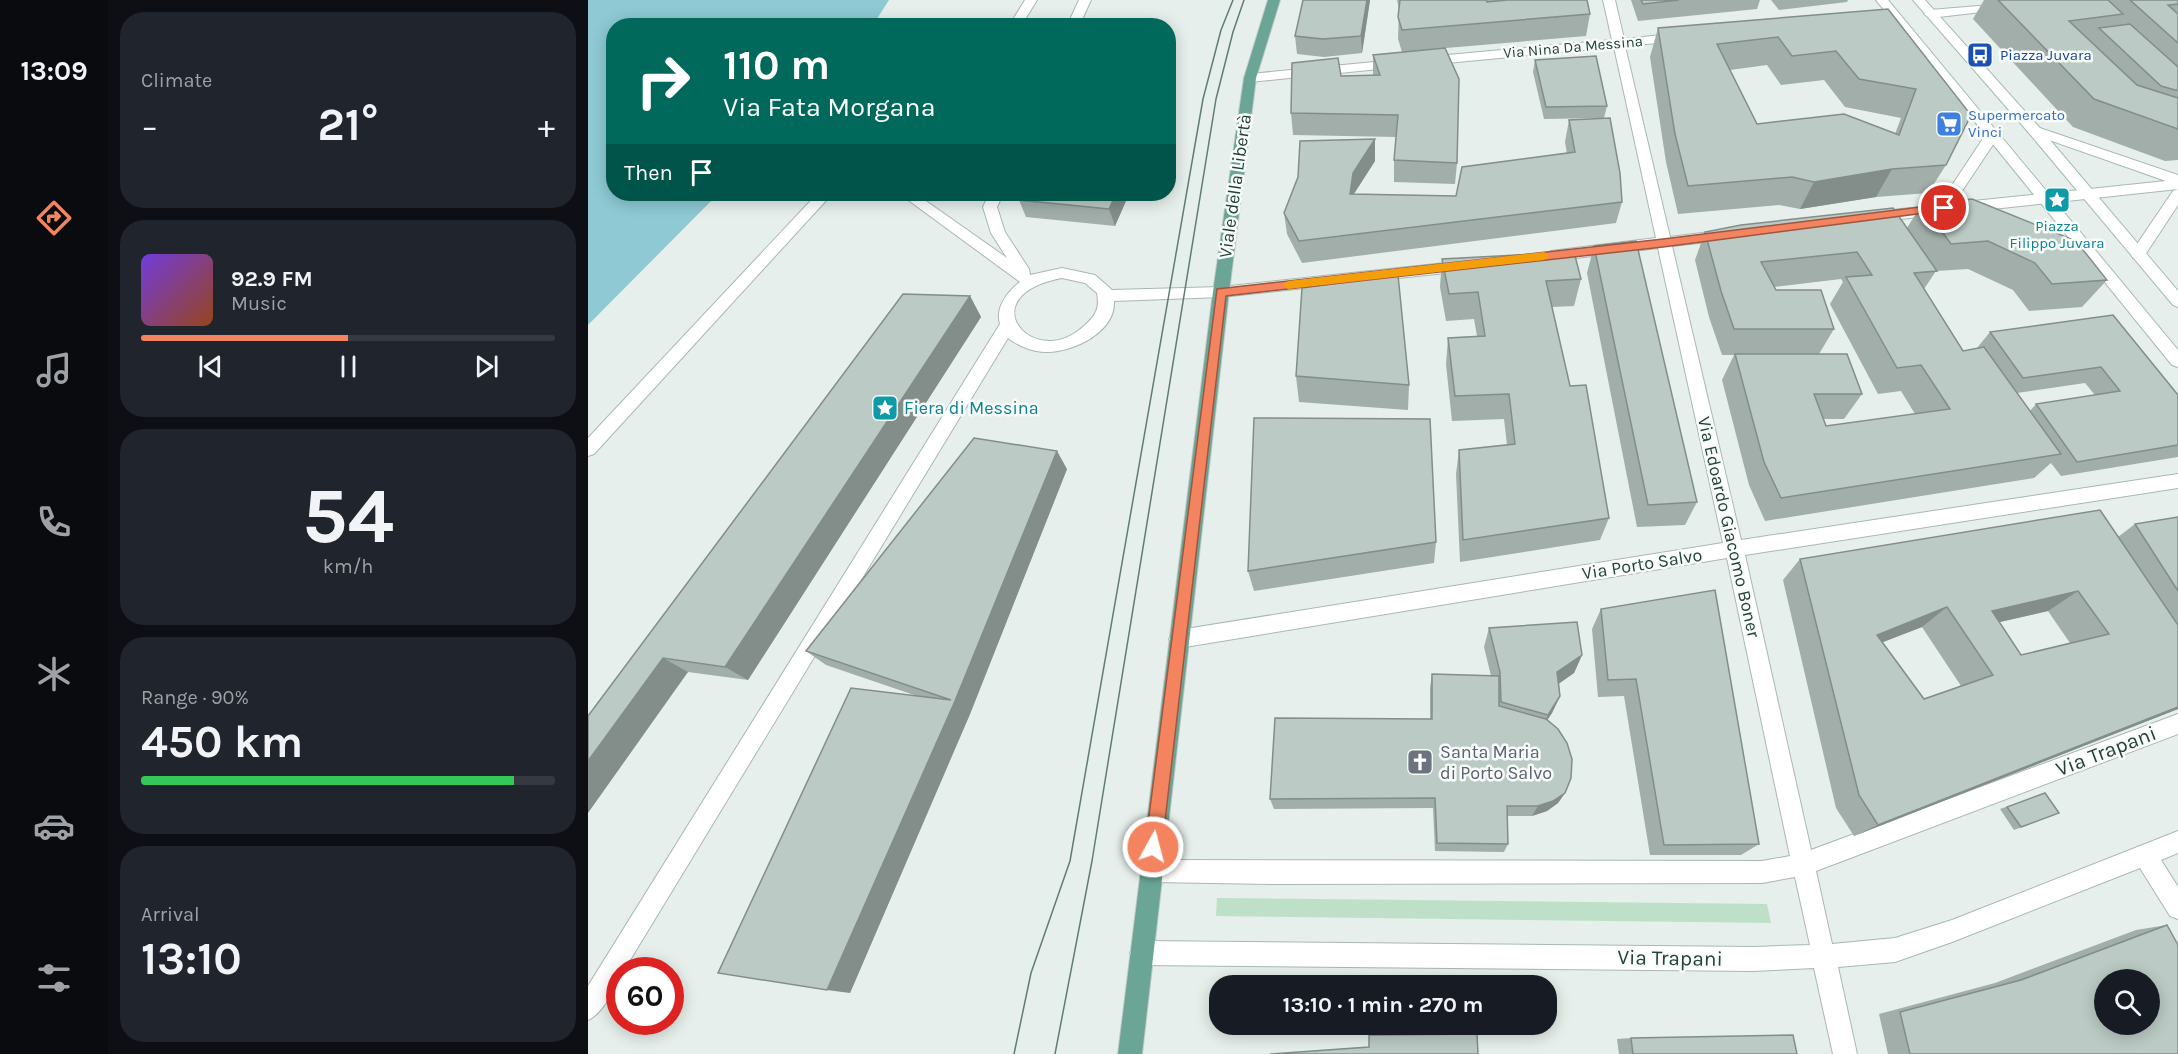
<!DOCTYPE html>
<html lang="en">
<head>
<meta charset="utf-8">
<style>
  :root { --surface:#171b24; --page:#20242c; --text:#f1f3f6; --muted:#9ea1a6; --line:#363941; --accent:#f4845f }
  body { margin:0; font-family:Karla,sans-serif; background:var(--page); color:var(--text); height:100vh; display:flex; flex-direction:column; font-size:22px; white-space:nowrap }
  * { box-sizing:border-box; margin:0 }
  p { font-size:20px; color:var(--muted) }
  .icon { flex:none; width:33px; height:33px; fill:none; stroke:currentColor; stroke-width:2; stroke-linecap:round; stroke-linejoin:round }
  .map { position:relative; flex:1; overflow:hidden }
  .drawer { display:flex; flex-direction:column; gap:12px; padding:12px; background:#0d0f14; width:480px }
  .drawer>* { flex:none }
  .guide { position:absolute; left:18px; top:18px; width:570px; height:183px; border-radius:24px; box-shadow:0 3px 15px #0003; background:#00695c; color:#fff; overflow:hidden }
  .fabs { position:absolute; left:1506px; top:969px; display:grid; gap:12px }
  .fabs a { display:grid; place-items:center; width:66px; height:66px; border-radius:50%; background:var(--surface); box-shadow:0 3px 15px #0003; font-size:30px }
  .speed { position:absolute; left:18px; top:957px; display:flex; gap:12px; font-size:30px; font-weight:700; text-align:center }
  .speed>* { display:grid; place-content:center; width:78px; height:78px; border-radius:50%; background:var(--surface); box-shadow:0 3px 15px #0003; line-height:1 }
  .speed .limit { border:9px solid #d22; background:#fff; color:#111 }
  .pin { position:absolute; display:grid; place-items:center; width:51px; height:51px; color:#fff; margin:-26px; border:3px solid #fff; border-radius:50%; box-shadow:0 2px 6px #0007 }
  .me { position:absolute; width:66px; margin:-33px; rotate:7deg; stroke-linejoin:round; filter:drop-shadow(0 0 4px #0008) }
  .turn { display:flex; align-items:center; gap:21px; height:126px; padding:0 18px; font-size:27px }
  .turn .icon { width:78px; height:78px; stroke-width:2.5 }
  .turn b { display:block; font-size:42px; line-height:51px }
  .then { display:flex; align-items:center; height:57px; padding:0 18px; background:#0003; gap:12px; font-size:22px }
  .big { font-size:45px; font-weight:700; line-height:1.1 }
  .drawer .tile { flex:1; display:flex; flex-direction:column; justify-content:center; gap:9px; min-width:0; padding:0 21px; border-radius:24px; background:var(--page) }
  .drawer .dial { align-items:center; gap:0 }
  .dial b { font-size:78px; line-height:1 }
  .song { display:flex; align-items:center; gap:18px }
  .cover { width:72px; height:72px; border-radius:9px; background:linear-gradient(135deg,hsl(260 70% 55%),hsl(20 70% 35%)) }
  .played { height:6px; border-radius:3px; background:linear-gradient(90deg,var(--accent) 50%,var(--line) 50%) }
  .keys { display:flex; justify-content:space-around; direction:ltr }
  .heat { display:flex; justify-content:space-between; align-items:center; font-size:33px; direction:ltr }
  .charge { height:9px; border-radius:4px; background:linear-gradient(90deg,#34c759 90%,var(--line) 0) }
  .trip { position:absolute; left:621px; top:975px; width:348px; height:60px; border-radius:24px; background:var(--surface); box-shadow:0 3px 15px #0003; font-weight:700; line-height:60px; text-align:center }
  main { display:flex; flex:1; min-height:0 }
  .menu { display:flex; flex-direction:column; width:108px; justify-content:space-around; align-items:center; background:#090b0e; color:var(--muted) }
  .menu .icon { width:42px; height:42px }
  .menu .active { color:var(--accent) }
  .menu b { font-size:27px; color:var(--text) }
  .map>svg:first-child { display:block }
  .green { fill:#bfe0c8 }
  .water { fill:#8ec9d4 }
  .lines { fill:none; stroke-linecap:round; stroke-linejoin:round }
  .street-casing { stroke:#a8b8b2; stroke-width:2 }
  .secondary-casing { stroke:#a4bbb3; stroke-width:2 }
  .primary-casing { stroke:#c2cac8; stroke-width:2 }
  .street { fill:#fff; fill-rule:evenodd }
  .secondary { fill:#fff; fill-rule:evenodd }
  .primary { fill:#6aa596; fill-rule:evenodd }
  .tram { stroke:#5f7d75; stroke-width:1.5 }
  .wall { fill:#a1aea9; fill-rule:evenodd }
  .shaded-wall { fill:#838d89 }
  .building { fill:#bbcac4; stroke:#838d89; stroke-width:1.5; fill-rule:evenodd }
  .route { fill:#f4845f; stroke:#9f563e; stroke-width:1.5 }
  .slow { fill:#f59e0b }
  .labels { text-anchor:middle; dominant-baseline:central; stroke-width:5; stroke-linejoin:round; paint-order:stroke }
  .far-street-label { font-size:15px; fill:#24423a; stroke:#f7fbf9 }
  .far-transit-label { font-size:15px; fill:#164399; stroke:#f7fbf9; text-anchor:start }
  .far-shop-label { font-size:15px; fill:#366cbe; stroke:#f7fbf9; text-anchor:start }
  .far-culture-label { font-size:15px; fill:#0d838f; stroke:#f7fbf9 }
  .street-label { font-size:18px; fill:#24423a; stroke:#f7fbf9 }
  .culture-label { font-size:18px; fill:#0d838f; stroke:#f7fbf9; text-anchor:start }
  .worship-label { font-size:18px; fill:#5b616d; stroke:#f7fbf9; text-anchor:start }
  .near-street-label { font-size:21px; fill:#24423a; stroke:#f7fbf9 }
</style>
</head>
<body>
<main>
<nav class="menu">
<b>13:09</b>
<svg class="icon active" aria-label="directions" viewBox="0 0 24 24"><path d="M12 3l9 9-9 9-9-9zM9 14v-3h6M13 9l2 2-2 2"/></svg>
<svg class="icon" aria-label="music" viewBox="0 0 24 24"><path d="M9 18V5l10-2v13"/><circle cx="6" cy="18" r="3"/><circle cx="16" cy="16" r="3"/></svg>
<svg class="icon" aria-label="phone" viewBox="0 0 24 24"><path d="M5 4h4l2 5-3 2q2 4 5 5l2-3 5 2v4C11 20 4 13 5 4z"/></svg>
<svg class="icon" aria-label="climate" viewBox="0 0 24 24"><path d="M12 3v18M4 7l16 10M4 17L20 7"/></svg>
<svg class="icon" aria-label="car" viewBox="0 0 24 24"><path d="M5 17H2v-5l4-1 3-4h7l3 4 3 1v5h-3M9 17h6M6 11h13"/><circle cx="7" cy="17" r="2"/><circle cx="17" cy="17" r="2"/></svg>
<svg class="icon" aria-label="filters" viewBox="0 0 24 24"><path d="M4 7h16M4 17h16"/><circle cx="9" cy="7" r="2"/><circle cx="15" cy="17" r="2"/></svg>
</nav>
<section class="drawer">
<div class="tile"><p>Climate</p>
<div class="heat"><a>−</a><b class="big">21°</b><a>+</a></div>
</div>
<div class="tile">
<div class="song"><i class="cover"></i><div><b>92.9 FM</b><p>Music</p></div></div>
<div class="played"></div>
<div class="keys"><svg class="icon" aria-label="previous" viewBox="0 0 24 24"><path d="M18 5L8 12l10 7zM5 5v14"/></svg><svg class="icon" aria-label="pause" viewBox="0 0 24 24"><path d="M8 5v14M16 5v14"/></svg><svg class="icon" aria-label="next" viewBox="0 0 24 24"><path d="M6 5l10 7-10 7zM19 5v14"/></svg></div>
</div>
<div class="tile dial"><b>54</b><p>km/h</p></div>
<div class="tile"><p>Range · 90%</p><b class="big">450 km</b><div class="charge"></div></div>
<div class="tile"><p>Arrival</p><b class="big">13:10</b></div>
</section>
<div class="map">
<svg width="1590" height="1054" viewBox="0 0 1590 1054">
  <rect width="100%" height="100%" fill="#e6efeb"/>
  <polygon class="green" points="629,898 1179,904 1183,923 628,916"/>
  <polygon class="water" points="0,0 301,0 285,25 26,26 26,194 130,194 0,325"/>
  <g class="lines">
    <defs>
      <g id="street">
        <polygon points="437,0 449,0 433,26 421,26"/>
        <polygon points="491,0 503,0 491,26 479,26"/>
        <polygon points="1015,0 1027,0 1036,39 1091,33 1097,37 1091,41 1037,46 1082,237 1138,230 1145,235 1138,240 1084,246 1153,540 1590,474 1590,488 1157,555 1223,850 1590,714 1590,734 1228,871 1244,944 1307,938 1364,920 1590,831 1590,853 1573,860 1590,887 1590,919 1582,916 1552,868 1364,942 1307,962 1250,967 1269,1054 1245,1054 1226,968 1165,971 554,965 546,961 542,953 546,945 554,941 1165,947 1222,945 1207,877 1174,883 686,884 563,882 555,879 552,871 555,863 563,860 1174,861 1202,856 1139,558 591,648 584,645 581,639 584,633 591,630 1135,543 1070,248 963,261 956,256 963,251 1068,238 1026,47 838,65 832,61 838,57 1024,40"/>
        <polygon points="1415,4 1421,7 1419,9 1342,18 1336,14 1342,10"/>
        <polygon points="807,60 813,64 811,67 662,82 656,78 662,74"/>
        <polygon points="1446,126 1590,175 1590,189 1285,222 1278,217 1285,212 1351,205 1400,131 1405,130 1412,134 1366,203 1578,181 1441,133 1439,130"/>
        <polygon points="1590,189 1590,205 1555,258 1545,258 1543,254 1545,250 1585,191"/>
        <polygon points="229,194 244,194 6,454 0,456 0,438"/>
        <path d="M312 194H328L419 258 403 233 395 207 401 194H415L409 207 417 232 441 269 442 275 474 268 507 275 524 290 633 287 876 261 883 266 876 271 633 297 526 301C528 332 485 352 460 352 447 353 430 346 420 338L36 970H32C32 984 13 1015 0 1020V986L412 324C407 308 419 292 432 282ZM474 278 497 283 509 293C512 308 508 315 497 325 447 374 379 296 474 278Z"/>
      </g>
      <g id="secondary">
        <polygon points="1288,0 1300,0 1590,350 1590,367 1584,365"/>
        <polygon points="1325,0 1337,0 1451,127 1590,291 1590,307 1585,305 1441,133"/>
      </g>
      <polygon id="primary" points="680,0 692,0 668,78 641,292 554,1054 530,1054 625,292 656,78"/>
    </defs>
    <use href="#street" class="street-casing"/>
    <use href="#secondary" class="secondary-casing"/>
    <use href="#primary" class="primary-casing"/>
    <use href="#street" class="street"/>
    <use href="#secondary" class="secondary"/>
    <use href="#primary" class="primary"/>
    <g class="tram">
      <polyline points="426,1054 443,973 482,861 615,99 633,30 645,0"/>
      <polyline points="467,1054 504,861 628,99 645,32 656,0"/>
    </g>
  </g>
  <g class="wall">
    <polygon points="715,0 782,0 774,53 736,57 709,54 707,36"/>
    <polygon points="809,0 999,0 1002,14 998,36 858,48 869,163 867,184 806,182 806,160 808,137 705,135 703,113 753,76 785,75 785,55 814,52 810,39 811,9"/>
    <polygon points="1043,0 1172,0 1169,9 1050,21"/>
    <polygon points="1183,0 1260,0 1259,2 1191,10"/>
    <polygon points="1396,0 1590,0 1590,160 1577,161 1485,127 1385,19"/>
    <path d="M1300 9 1358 165 1340 193 1288 197 1212 209 1191 205 1090 214 1078 162 1062 57 1070 28ZM1179 65 1193 85 1236 80 1257 107 1313 118 1307 134 1169 124 1142 70Z"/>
    <polygon points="947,60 1019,106 1016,118 956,119 945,72"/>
    <polygon points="981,120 1034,202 1028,223 714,263 699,234 696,213 787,161 766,194 868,196 979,154 977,142"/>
    <polygon points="434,194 541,194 527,226 438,217 431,200"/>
    <path d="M1334 204 1519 280 1494 307 1441 311 1425 290 1380 269 1348 271 1336 289 1375 351 1389 348 1402 332 1525 315 1590 395V457L1473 476 1463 463 1446 478 1177 521 1161 485 1134 380 1146 355H1134L1121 317 1107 260 1117 232 1319 228ZM1253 279 1255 282 1242 304 1290 394 1313 391 1327 414 1238 426 1236 419H1256L1274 394 1231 354 1246 329 1188 290 1186 287ZM1497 383 1507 395 1448 404 1442 411 1429 393Z"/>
    <polygon points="1006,246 1109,502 1097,525 1049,527 999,273"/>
    <polygon points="854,259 993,279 986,306 964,307 982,386 1021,518 1012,540 872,562 868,474 871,450 919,445 916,419 864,421 858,364 860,338 889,336 886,319 858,321 852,287"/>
    <polygon points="382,296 393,317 160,680 100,672 0,716"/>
    <polygon points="708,376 821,385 820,410 711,402"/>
    <polygon points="479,469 382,714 262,993 329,696 238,665 218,651"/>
    <path d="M1590 517V709L1266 836 1248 808 1195 580 1212 559 1530 537 1547 524ZM1460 611 1482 643 1433 655 1411 622ZM1334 627 1373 686 1336 699 1294 642Z"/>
    <polygon points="848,542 846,563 666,591 660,571"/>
    <polygon points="1013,609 1171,844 1153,855 1062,855 1036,696 1010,697 1004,629"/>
    <polygon points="901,628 994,655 986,673 971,683 972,696 964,713 959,720 977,793 970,803 959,811 944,816 919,816 920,844 916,852 847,851 845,808 686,809 682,799 842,719 842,688 844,674 903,676 896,647"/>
    <polygon points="1457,793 1471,813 1426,830 1412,809"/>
    <polygon points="1579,925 1590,1054 1300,1054 1291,1014 1407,983 1548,930"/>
    <polygon points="1043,1038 1209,1054 1031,1054 1029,1039"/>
  </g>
  <g class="shaded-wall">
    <polygon points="779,0 782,0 774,53 773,36"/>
    <polygon points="787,139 787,161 765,195 762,194 765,173"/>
    <polygon points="1304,169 1288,197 1212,209 1226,182"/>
    <polygon points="528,194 541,194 527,226 521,209"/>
    <polygon points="382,296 393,317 160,680 137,667"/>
    <polygon points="469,451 479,469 382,714 262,993 239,990"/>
    <polygon points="1490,591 1460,611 1377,630 1404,611"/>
    <polygon points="1359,607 1334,627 1267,653 1289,635"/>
    <polygon points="994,655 986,673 962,690 969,672"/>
    <polygon points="75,658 100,672 0,813 0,761"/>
    <polygon points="972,696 964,713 952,731 960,715"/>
    <polygon points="1590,707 1590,709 1266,836 1290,825"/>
    <polygon points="977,793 970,803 959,811 944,816 950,806"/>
  </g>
  <g class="building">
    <polygon points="715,0 779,0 773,36 735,39 707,36"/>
    <polygon points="812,0 898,0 899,2 920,0 999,0 1002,14 814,30 810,17"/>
    <polygon points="1053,0 1091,0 1055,4"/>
    <polygon points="1410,0 1520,0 1535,14 1481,21 1549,85 1590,98 1590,129 1506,99"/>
    <polygon points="1542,0 1590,0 1590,4 1580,5 1590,14 1590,43"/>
    <path d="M1300 9 1383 115 1358 165 1304 169 1226 182 1204 177 1100 186 1087 134 1070 28ZM1190 37 1204 56 1248 51 1271 79 1328 89 1311 135 1256 114 1169 124 1129 44Z"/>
    <polygon points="1542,24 1590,67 1590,90 1587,90 1573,86 1511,28"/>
    <polygon points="857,48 871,79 869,163 806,160 810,115 703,113 704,63 750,58 753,76 792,75 785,55"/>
    <polygon points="1008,56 1019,106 958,107 947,60"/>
    <polygon points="1022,118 1032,173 1034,202 711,241 696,213 710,177 712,141 787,139 765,173 762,194 868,196 874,167 987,152 981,120"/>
    <polygon points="434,194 528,194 521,209 431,200"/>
    <polygon points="1384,199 1488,241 1519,280 1464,284 1447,263 1400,241 1363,244 1334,204"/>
    <polygon points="1305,208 1349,271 1326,273 1375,351 1396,347 1473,454 1193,498 1176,462 1147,354 1259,354 1274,394 1226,394 1238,426 1362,409 1333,365 1309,368 1258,277 1284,275 1269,252 1173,262 1188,290 1233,290 1246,329 1146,329 1133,291 1117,232 1153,225"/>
    <polygon points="1048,241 1109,502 1060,505 1006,246"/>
    <polygon points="986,252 993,279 958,281 982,386 998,385 1021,518 875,540 871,450 927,444 921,394 867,396 860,338 897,336 890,292 861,294 854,259"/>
    <polygon points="810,275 821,385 708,376 714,288"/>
    <polygon points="315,294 382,296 137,667 75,658 0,761 0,716"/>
    <polygon points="1525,315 1590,395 1590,445 1489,462 1448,404 1532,391 1513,367 1435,378 1402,332"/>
    <polygon points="666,418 842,419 848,542 660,571"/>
    <polygon points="386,438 469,451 367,701 239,990 130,973 263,688 363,700 218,651"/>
    <path d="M1512 510 1590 625V707L1290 825 1271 795 1212 559ZM1490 591 1521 634 1433 655 1404 611ZM1359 607 1405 675 1336 699 1289 635Z"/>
    <polygon points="1590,517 1590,591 1547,524"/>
    <polygon points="1127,590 1171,844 1076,845 1048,679 1020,680 1013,609"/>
    <polygon points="989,622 994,655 969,672 972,696 960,715 913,702 912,672 901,628"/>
    <polygon points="844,674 911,676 911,706 958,719 970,729 979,743 984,759 983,778 977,793 965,801 950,806 919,806 920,844 849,843 847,798 682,799 687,718 844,719"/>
    <polygon points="1457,793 1471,813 1433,827 1419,807"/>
    <path d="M1579 925 1590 945V1054H1322L1312 1012 1433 980ZM1516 980H1562V1024H1516Z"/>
    <polygon points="889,1034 890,1054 682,1054 781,1047 781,1035"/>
    <polygon points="1205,1035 1209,1054 1045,1054 1043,1038"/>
  </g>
  <polygon class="route" points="1356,204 1361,208 1360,210 1075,247 638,296 574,847 571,853 565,856 559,853 557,847 629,289 1075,239"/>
  <polygon class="slow" points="956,252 962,256 956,260 700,289 695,285 700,281"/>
  <defs>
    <symbol id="bus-square" viewBox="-11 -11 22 22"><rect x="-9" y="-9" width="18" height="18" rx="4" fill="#1a4fb4" stroke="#f7fbf9"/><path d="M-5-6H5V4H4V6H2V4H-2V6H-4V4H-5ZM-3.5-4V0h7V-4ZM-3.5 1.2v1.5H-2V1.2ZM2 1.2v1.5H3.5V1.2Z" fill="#fff"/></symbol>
    <symbol id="supermarket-square" viewBox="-11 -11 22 22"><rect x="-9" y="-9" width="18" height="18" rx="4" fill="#3f7fe0" stroke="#f7fbf9"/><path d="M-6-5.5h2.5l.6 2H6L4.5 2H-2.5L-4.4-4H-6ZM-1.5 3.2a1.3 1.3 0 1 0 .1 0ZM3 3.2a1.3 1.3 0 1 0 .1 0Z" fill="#fff"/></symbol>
    <symbol id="sight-square" viewBox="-11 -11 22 22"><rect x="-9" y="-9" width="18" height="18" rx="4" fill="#0f9aa8" stroke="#f7fbf9"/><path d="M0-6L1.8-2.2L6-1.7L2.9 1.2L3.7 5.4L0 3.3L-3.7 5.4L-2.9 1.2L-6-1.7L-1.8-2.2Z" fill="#fff"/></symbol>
    <symbol id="church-square" viewBox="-11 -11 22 22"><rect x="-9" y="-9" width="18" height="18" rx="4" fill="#6b7280" stroke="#f7fbf9"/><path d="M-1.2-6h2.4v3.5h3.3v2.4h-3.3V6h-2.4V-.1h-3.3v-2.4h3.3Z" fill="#fff"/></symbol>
  </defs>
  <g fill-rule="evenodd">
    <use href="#bus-square" x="1377" y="40" width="30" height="30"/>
    <use href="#supermarket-square" x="1346" y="109" width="30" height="30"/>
    <use href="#sight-square" x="1454" y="185" width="30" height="30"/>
    <use href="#sight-square" x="282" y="393" width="30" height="30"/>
    <use href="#church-square" x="817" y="747" width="30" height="30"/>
  </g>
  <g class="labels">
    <g class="far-street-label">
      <text transform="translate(985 47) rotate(-5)">Via Nina Da Messina</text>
    </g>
    <g class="far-transit-label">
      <text x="1412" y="55">Piazza Juvara</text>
    </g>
    <g class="far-shop-label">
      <text x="1380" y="115">Supermercato<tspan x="1380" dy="17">Vinci</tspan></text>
    </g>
    <g class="far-culture-label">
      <text x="1469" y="226">Piazza<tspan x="1469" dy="17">Filippo Juvara</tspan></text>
    </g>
    <g class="street-label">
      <text transform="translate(647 186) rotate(-82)">Viale della Libertà</text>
      <text transform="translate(1141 527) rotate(77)">Via Edoardo Giacomo Boner</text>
      <text transform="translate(1054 564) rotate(-9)">Via Porto Salvo</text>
    </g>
    <g class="culture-label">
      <text x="316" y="408">Fiera di Messina</text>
    </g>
    <g class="worship-label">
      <text x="852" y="752">Santa Maria<tspan x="852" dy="21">di Porto Salvo</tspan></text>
    </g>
    <g class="near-street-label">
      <text transform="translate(1518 751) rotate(-21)">Via Trapani</text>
      <text transform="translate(1082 958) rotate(1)">Via Trapani</text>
    </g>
  </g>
</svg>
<div class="fabs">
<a><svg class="icon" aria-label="search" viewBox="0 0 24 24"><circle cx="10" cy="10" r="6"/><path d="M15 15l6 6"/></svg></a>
</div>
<div class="speed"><div class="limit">60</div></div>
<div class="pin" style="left:1356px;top:208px;background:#d93025"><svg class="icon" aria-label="arrive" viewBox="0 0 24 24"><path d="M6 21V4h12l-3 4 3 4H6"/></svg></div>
<svg class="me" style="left:565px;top:847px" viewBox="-20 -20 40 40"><circle r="17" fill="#f4845f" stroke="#fff" stroke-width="3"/><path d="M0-11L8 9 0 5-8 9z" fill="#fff"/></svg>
<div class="trip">13:10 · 1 min · 270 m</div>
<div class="guide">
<div class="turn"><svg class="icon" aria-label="right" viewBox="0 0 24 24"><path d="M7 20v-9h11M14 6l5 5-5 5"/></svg><div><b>110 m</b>Via Fata Morgana</div></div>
<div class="then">Then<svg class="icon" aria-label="arrive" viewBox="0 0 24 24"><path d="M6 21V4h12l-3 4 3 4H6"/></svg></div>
</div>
</div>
</main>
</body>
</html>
